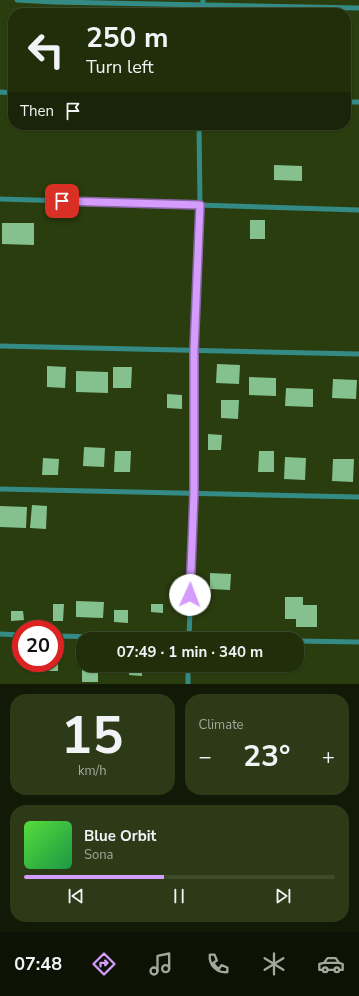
<!DOCTYPE html>
<html lang="en">
<head>
<meta charset="utf-8">
<style>
  :root { --surface:#202e0a; --page:#2d3a18; --text:#f1f3f6; --muted:#a2a89c; --line:#3d4a2b; --accent:#d39cfd }
  body { margin:0; font-family:"Nunito Sans",sans-serif; background:var(--page); color:var(--text); height:100vh; display:flex; flex-direction:column; font-size:15px; white-space:nowrap }
  * { box-sizing:border-box; margin:0 }
  p { font-size:13px; color:var(--muted) }
  .icon { flex:none; width:22px; height:22px; fill:none; stroke:currentColor; stroke-width:2; stroke-linecap:round; stroke-linejoin:round }
  .map { position:relative; height:684px; overflow:hidden }
  .drawer { display:flex; flex-direction:column; gap:10px; padding:10px; background:#121906; flex:1 }
  .drawer>* { flex:none }
  .hud { position:absolute; left:8px; top:8px; width:343px; height:122px; border-radius:16px; box-shadow:0 1px 3px #0004,0 0 0 1px var(--line); background:#202e0a; color:var(--text); overflow:hidden }
  .speed { position:absolute; left:12px; top:620px; display:flex; gap:8px; font-size:20px; font-weight:700; text-align:center }
  .speed>* { display:grid; place-content:center; width:52px; height:52px; border-radius:50%; background:var(--surface); box-shadow:0 1px 3px #0004,0 0 0 1px var(--line); line-height:1 }
  .speed .limit { border:6px solid #d22; background:#fff; color:#111 }
  .pin { position:absolute; display:grid; place-items:center; width:34px; height:34px; color:#fff; margin:-17px; border-radius:8px; box-shadow:0 2px 6px #0006 }
  .me { position:absolute; width:44px; margin:-22px; rotate:2deg; stroke-linejoin:round; filter:drop-shadow(0 0 3px #0008) }
  .turn { display:flex; align-items:center; gap:14px; height:84px; padding:0 12px; font-size:18px }
  .turn .icon { width:52px; height:52px; stroke-width:2.5 }
  .turn b { display:block; font-size:28px; line-height:34px }
  .then { display:flex; align-items:center; height:38px; padding:0 12px; background:#0003; gap:8px; font-size:15px }
  .big { font-size:30px; font-weight:700; line-height:1.1 }
  .drawer .tile { flex:1; display:flex; flex-direction:column; justify-content:center; gap:6px; min-width:0; padding:0 14px; border-radius:16px; background:var(--page) }
  .drawer .dial { align-items:center; gap:0 }
  .dial b { font-size:52px; line-height:1 }
  .song { display:flex; align-items:center; gap:12px }
  .cover { width:48px; height:48px; border-radius:6px; background:linear-gradient(135deg,hsl(110 70% 55%),hsl(140 70% 35%)) }
  .played { height:4px; border-radius:2px; background:linear-gradient(90deg,var(--accent) 45%,var(--line) 45%) }
  .keys { display:flex; justify-content:space-around; direction:ltr }
  .heat { display:flex; justify-content:space-between; align-items:center; font-size:22px; direction:ltr }
  .drawer .tiles { flex:1; display:grid; gap:10px; grid-template-columns:1fr 1fr }
  .tile:last-child { grid-column:span 2 }
  .trip { position:absolute; left:76px; top:632px; width:228px; height:40px; border-radius:16px; background:var(--surface); box-shadow:0 1px 3px #0004,0 0 0 1px var(--line); font-weight:700; line-height:40px; text-align:center }
  .tabs { display:flex; height:64px; justify-content:space-around; align-items:center; background:#0d1204; color:var(--muted) }
  .tabs .icon { width:28px; height:28px }
  .tabs .current { color:var(--accent) }
  .tabs b { font-size:18px; color:var(--text) }
  .map>svg:first-child { display:block }
  .building { fill:#85c18f }
  .lines { fill:none; stroke-linecap:round; stroke-linejoin:round }
  .service { stroke:#348b86; stroke-width:5 }
  .route-casing { stroke:#8965a4; stroke-width:10 }
  .route { stroke:#d39cfd; stroke-width:7 }
</style>
</head>
<body>
<div class="map">
<svg width="359" height="684" viewBox="0 0 359 684">
  <rect width="100%" height="100%" fill="#2a3d0e"/>
  <g class="building">
    <polygon points="274,165 302,166 302,181 274,180"/>
    <rect x="250" y="220" width="15" height="19"/>
    <polygon points="2,223 34,223 34,245 2,244"/>
    <polygon points="217,364 240,365 239,384 216,383"/>
    <polygon points="47,366 66,367 65,388 47,387"/>
    <polygon points="113,367 132,367 131,388 113,388"/>
    <polygon points="76,371 108,372 108,393 76,392"/>
    <polygon points="249,377 276,378 276,396 249,395"/>
    <polygon points="333,379 357,380 356,399 332,398"/>
    <polygon points="286,388 313,389 313,407 285,406"/>
    <polygon points="167,394 182,395 182,409 167,408"/>
    <polygon points="221,400 239,400 238,419 221,418"/>
    <polygon points="208,434 222,435 221,450 208,450"/>
    <polygon points="84,447 105,448 104,467 83,466"/>
    <polygon points="115,451 131,451 130,472 114,472"/>
    <polygon points="259,451 274,451 274,472 258,472"/>
    <polygon points="285,457 306,458 305,480 284,479"/>
    <polygon points="43,458 59,459 58,475 42,475"/>
    <polygon points="333,459 354,459 353,482 332,481"/>
    <polygon points="32,505 47,506 46,529 30,528"/>
    <polygon points="0,506 27,507 26,528 0,527"/>
    <polygon points="210,573 231,574 230,590 210,589"/>
    <polygon points="285,597 303,597 303,605 317,605 317,627 296,627 296,619 285,619"/>
    <polygon points="76,601 104,602 103,618 76,617"/>
    <polygon points="53,604 64,604 63,621 53,621"/>
    <polygon points="151,604 163,604 163,613 151,612"/>
    <polygon points="114,610 128,610 128,623 114,622"/>
    <polygon points="11,611 23,611 24,620 11,621"/>
    <polygon points="55,659 58,659 58,671 41,671 40,663 55,663"/>
    <rect x="82" y="665" width="16" height="17"/>
    <polygon points="130,665 142,665 142,676 129,675"/>
  </g>
  <g class="lines">
    <g class="service">
      <polyline points="17,0 54,2 359,8"/>
      <polyline points="202,13 203,0"/>
      <polyline points="0,92 13,93"/>
      <polyline points="346,102 359,102"/>
      <polyline points="0,199 359,210"/>
      <polyline points="0,346 359,354"/>
      <polyline points="0,489 359,497"/>
      <polyline points="0,634 21,635"/>
      <polyline points="55,636 207,639"/>
      <polyline points="189,639 194,494 194,351 200,205 199,125"/>
      <polyline points="297,641 359,642"/>
      <polyline points="188,684 188,665"/>
    </g>
  </g>
  <g class="lines">
    <defs>
      <polyline id="route" points="62,201 200,205 194,351 194,494 190,595"/>
    </defs>
    <use href="#route" class="route-casing"/>
    <use href="#route" class="route"/>
  </g>
</svg>
<div class="speed"><div class="limit">20</div></div>
<div class="pin" style="left:62px;top:201px;background:#d93025"><svg class="icon" aria-label="arrive" viewBox="0 0 24 24"><path d="M6 21V4h12l-3 4 3 4H6"/></svg></div>
<svg class="me" style="left:190px;top:595px" viewBox="-20 -20 40 40"><circle r="19" fill="#fff"/><path d="M0-13L10 11 0 6-10 11z" fill="#d39cfd"/></svg>
<div class="trip">07:49 · 1 min · 340 m</div>
<div class="hud">
<div class="turn"><svg class="icon" aria-label="left" viewBox="0 0 24 24"><path d="M17 20v-9H6M10 6l-5 5 5 5"/></svg><div><b>250 m</b>Turn left</div></div>
<div class="then">Then<svg class="icon" aria-label="arrive" viewBox="0 0 24 24"><path d="M6 21V4h12l-3 4 3 4H6"/></svg></div>
</div>
</div>
<section class="drawer">
<div class="tiles">
<div class="tile dial"><b>15</b><p>km/h</p></div>
<div class="tile"><p>Climate</p>
<div class="heat"><a>−</a><b class="big">23°</b><a>+</a></div>
</div>
<div class="tile">
<div class="song"><i class="cover"></i><div><b>Blue Orbit</b><p>Sona</p></div></div>
<div class="played"></div>
<div class="keys"><svg class="icon" aria-label="previous" viewBox="0 0 24 24"><path d="M18 5L8 12l10 7zM5 5v14"/></svg><svg class="icon" aria-label="pause" viewBox="0 0 24 24"><path d="M8 5v14M16 5v14"/></svg><svg class="icon" aria-label="next" viewBox="0 0 24 24"><path d="M6 5l10 7-10 7zM19 5v14"/></svg></div>
</div>
</div>
</section>
<nav class="tabs">
<b>07:48</b>
<svg class="icon current" aria-label="directions" viewBox="0 0 24 24"><path d="M12 3l9 9-9 9-9-9zM9 14v-3h6M13 9l2 2-2 2"/></svg>
<svg class="icon" aria-label="music" viewBox="0 0 24 24"><path d="M9 18V5l10-2v13"/><circle cx="6" cy="18" r="3"/><circle cx="16" cy="16" r="3"/></svg>
<svg class="icon" aria-label="phone" viewBox="0 0 24 24"><path d="M5 4h4l2 5-3 2q2 4 5 5l2-3 5 2v4C11 20 4 13 5 4z"/></svg>
<svg class="icon" aria-label="climate" viewBox="0 0 24 24"><path d="M12 3v18M4 7l16 10M4 17L20 7"/></svg>
<svg class="icon" aria-label="car" viewBox="0 0 24 24"><path d="M5 17H2v-5l4-1 3-4h7l3 4 3 1v5h-3M9 17h6M6 11h13"/><circle cx="7" cy="17" r="2"/><circle cx="17" cy="17" r="2"/></svg>
</nav>
</body>
</html>
